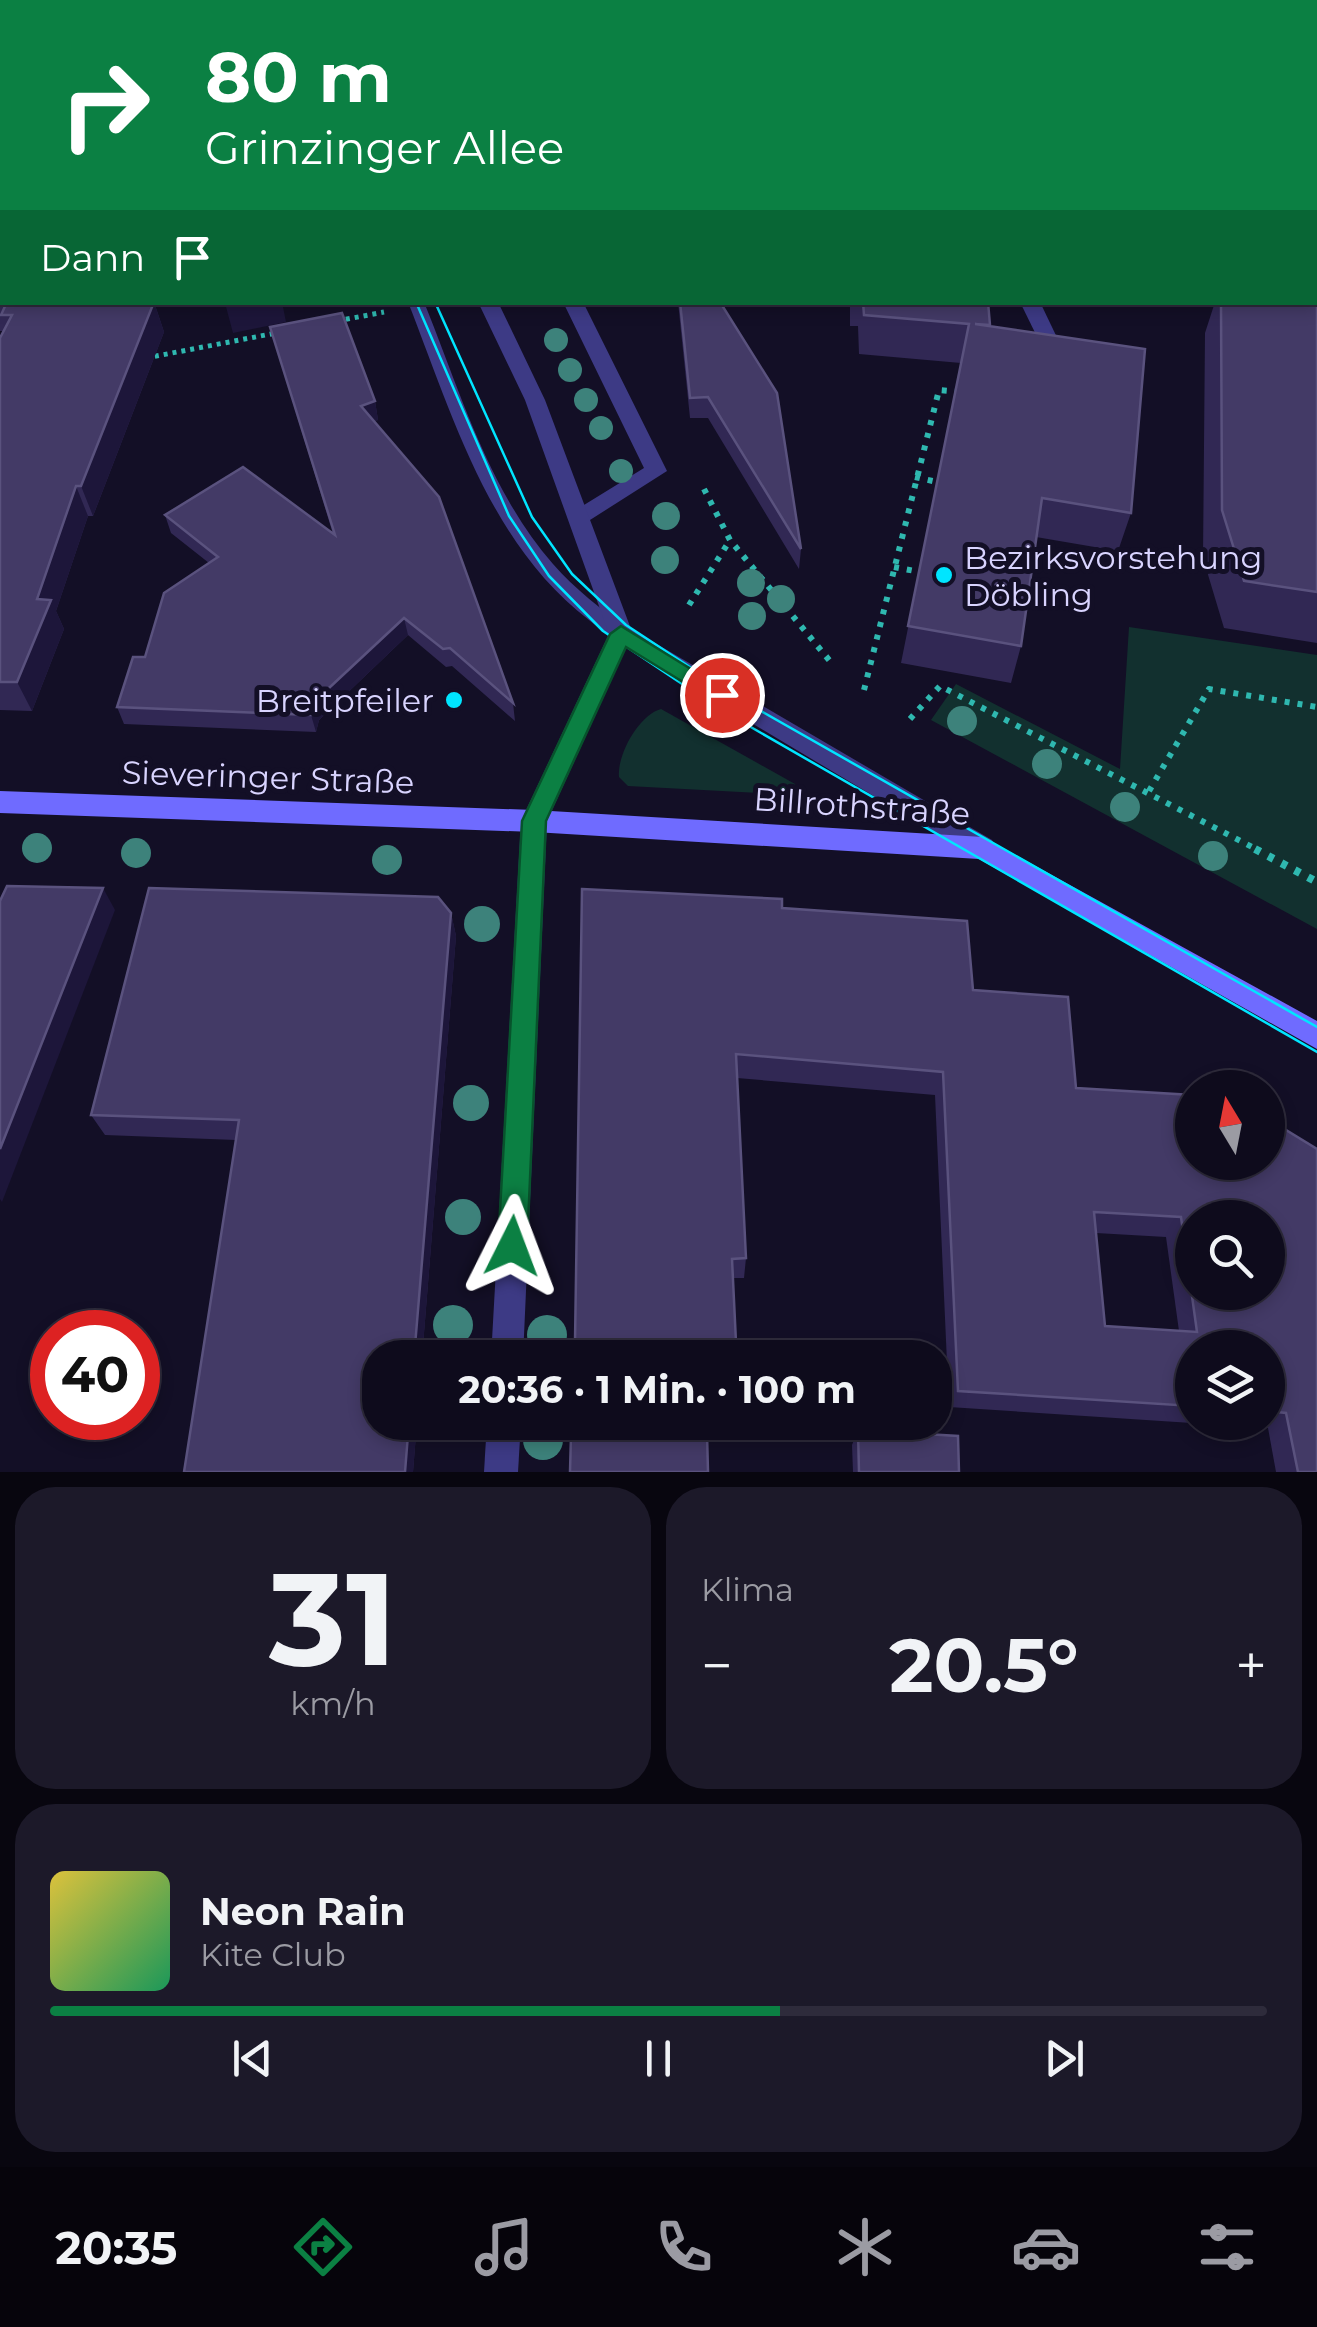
<!DOCTYPE html>
<html lang="de">
<head>
<meta charset="utf-8">
<style>
  :root { --surface:#0e0b1c; --page:#1c1929; --text:#f1f3f6; --muted:#9b9ba3; --line:#2e2b3b; --accent:#0b8043 }
  body { margin:0; font-family:Montserrat,sans-serif; background:var(--page); color:var(--text); height:100vh; display:flex; flex-direction:column; font-size:38px; white-space:nowrap }
  * { box-sizing:border-box; margin:0 }
  p { font-size:32px; color:var(--muted) }
  .icon { flex:none; width:55px; height:55px; fill:none; stroke:currentColor; stroke-width:2; stroke-linecap:round; stroke-linejoin:round }
  .map { position:relative; height:1472px; overflow:hidden }
  .sheet { display:flex; flex-direction:column; gap:15px; padding:15px; background:#08060f; flex:1 }
  .sheet>* { flex:none }
  .hud { position:absolute; left:0px; top:0px; width:1318px; height:305px; box-shadow:0 5px 15px #0003,0 0 0 2px var(--line); background:#0b8043; color:#fff; overflow:hidden }
  .needle { width:65px; rotate:350deg }
  .buttons { position:absolute; left:1175px; top:1070px; display:grid; gap:20px }
  .buttons a { display:grid; place-items:center; width:110px; height:110px; border-radius:50%; background:var(--surface); box-shadow:0 5px 15px #0003,0 0 0 2px var(--line); font-size:50px }
  .speed { position:absolute; left:30px; top:1310px; display:flex; gap:20px; font-size:50px; font-weight:700; text-align:center }
  .speed>* { display:grid; place-content:center; width:130px; height:130px; border-radius:50%; background:var(--surface); box-shadow:0 5px 15px #0003,0 0 0 2px var(--line); line-height:1 }
  .speed .limit { border:15px solid #d22; background:#fff; color:#111 }
  .pin { position:absolute; display:grid; place-items:center; width:85px; height:85px; color:#fff; margin:-42px; border:5px solid #fff; border-radius:50%; box-shadow:0 2px 10px #0007 }
  .me { position:absolute; width:110px; margin:-55px; rotate:3deg; stroke-linejoin:round; filter:drop-shadow(0 0 8px #0008) }
  .turn { display:flex; align-items:center; gap:35px; height:210px; padding:0 40px; font-size:45px }
  .turn .icon { width:130px; height:130px; stroke-width:2.5 }
  .turn b { display:block; font-size:70px; line-height:85px }
  .then { display:flex; align-items:center; height:95px; padding:0 40px; background:#0003; gap:20px; font-size:38px }
  .big { font-size:75px; font-weight:700; line-height:1.1 }
  .sheet .widget { flex:1; display:flex; flex-direction:column; justify-content:center; gap:15px; min-width:0; padding:0 35px; border-radius:40px; background:var(--page) }
  .sheet .dial { align-items:center; gap:0 }
  .dial b { font-size:130px; line-height:1 }
  .song { display:flex; align-items:center; gap:30px }
  .cover { width:120px; height:120px; border-radius:15px; background:linear-gradient(135deg,hsl(50 70% 55%),hsl(150 70% 35%)) }
  .played { height:10px; border-radius:5px; background:linear-gradient(90deg,var(--accent) 60%,var(--line) 60%) }
  .keys { display:flex; justify-content:space-around; direction:ltr }
  .heat { display:flex; justify-content:space-between; align-items:center; font-size:55px; direction:ltr }
  .sheet .tiles { flex:1; display:grid; gap:15px; grid-template-columns:1fr 1fr }
  .widget:last-child { grid-column:span 2 }
  .trip { position:absolute; left:362px; top:1340px; width:590px; height:100px; border-radius:40px; background:var(--surface); box-shadow:0 5px 15px #0003,0 0 0 2px var(--line); font-weight:700; line-height:100px; text-align:center }
  .dock { display:flex; height:160px; justify-content:space-around; align-items:center; background:#06040b; color:var(--muted) }
  .dock .icon { width:70px; height:70px }
  .dock .current { color:var(--accent) }
  .dock b { font-size:45px; color:var(--text) }
  .map>svg:first-child { display:block }
  .green { fill:#12302f }
  .lines { fill:none; stroke-linecap:round; stroke-linejoin:round }
  .path-far2 { stroke:#2fb8b0; stroke-width:5; stroke-dasharray:4 5; stroke-linecap:butt }
  .path-far1 { stroke:#2fb8b0; stroke-width:6; stroke-dasharray:5 8; stroke-linecap:butt }
  .path { stroke:#2fb8b0; stroke-width:8; stroke-dasharray:6 9; stroke-linecap:butt }
  .service { fill:#3d3a85; fill-rule:evenodd }
  .minor { fill:#3d3a85; fill-rule:evenodd }
  .tertiary { fill:#3d3a85; fill-rule:evenodd }
  .secondary { fill:#6f6bff; fill-rule:evenodd }
  .tram { stroke:#00e5ff; stroke-width:2.5 }
  .tree { fill:#3d827b }
  .wall { fill:#312854; fill-rule:evenodd }
  .shaded-wall { fill:#1d163a }
  .building { fill:#433a66; stroke:#5a527e; stroke-width:2.5; fill-rule:evenodd }
  .route { fill:#0b8043; stroke:#07532c; stroke-width:2.5 }
  .poi-dot { fill:#00e5ff; stroke:#130f26; stroke-width:4 }
  .labels { text-anchor:middle; dominant-baseline:central; stroke-width:10; stroke-linejoin:round; paint-order:stroke }
  .poi-label { font-size:32px; fill:#d9d4ff; stroke:#130f26; text-anchor:start }
  .street-label { font-size:32px; fill:#d9d4ff; stroke:#130f26 }
</style>
</head>
<body>
<div class="map">
<svg width="1317" height="1472" viewBox="0 0 1317 1472">
  <rect width="100%" height="100%" fill="#130f26"/>
  <g class="green">
    <polygon points="1129,627 1317,655 1317,929 931,720 956,684 1120,769"/>
    <path d="M661 709 795 784 798 791 794 795 628 786 619 777C617 754 639 715 661 709Z"/>
  </g>
  <g class="lines">
    <g class="path-far2">
      <polyline points="337,321 384,312"/>
      <polyline points="146,358 276,333"/>
    </g>
    <g class="path-far1">
      <polyline points="915,477 937,482"/>
      <polyline points="704,489 730,540 834,666"/>
      <polyline points="894,567 920,572"/>
      <polyline points="689,605 730,540"/>
      <polyline points="864,690 939,390 963,392"/>
      <polyline points="910,719 940,686 1260,851"/>
      <polyline points="1149,791 1209,689 1317,707"/>
    </g>
    <polyline class="path" points="1255,849 1317,882"/>
    <g class="service">
      <polygon points="282,0 294,0 295,2 283,2"/>
      <path d="M408 302H424C460 391 489 491 553 564 575 589 601 609 628 629L630 634 628 639C612 643 600 628 589 620 489 544 452 414 408 302Z"/>
    </g>
    <g class="minor">
      <polygon points="405,0 421,0 422,2 406,2"/>
      <polygon points="882,0 898,0 899,2 883,2"/>
      <rect x="1315" y="231" width="2" height="12"/>
      <polygon points="563,302 583,302 667,471 579,527 568,519 571,513 644,468"/>
      <polygon points="1020,302 1040,302 1062,348 1059,353 1045,353"/>
    </g>
    <g class="tertiary">
      <polygon points="338,0 354,0 355,2 339,2"/>
      <polygon points="478,302 498,302 545,400 631,629 992,840 996,848 992,856 983,859 974,856 626,648 547,821 523,1358 491,1358 521,821 609,634 525,400"/>
      <polygon points="487,1422 521,1422 518,1472 484,1472"/>
    </g>
    <polygon class="secondary" points="0,791 534,810 983,837 1317,1021 1317,1049 979,859 534,832 0,813"/>
    <g class="tram">
      <polyline points="416,302 509,516 549,576 603,631 721,710 1317,1052"/>
      <polyline points="435,302 532,517 572,574 626,625 731,694 1317,1027"/>
    </g>
  </g>
  <g class="tree">
    <circle cx="556" cy="340" r="12"/>
    <circle cx="570" cy="370" r="12"/>
    <circle cx="586" cy="400" r="12"/>
    <circle cx="601" cy="428" r="12"/>
    <circle cx="621" cy="471" r="12"/>
    <circle cx="666" cy="516" r="14"/>
    <circle cx="665" cy="560" r="14"/>
    <circle cx="751" cy="583" r="14"/>
    <circle cx="781" cy="599" r="14"/>
    <circle cx="752" cy="616" r="14"/>
    <circle cx="962" cy="721" r="15"/>
    <circle cx="1047" cy="764" r="15"/>
    <circle cx="1125" cy="807" r="15"/>
    <circle cx="37" cy="848" r="15"/>
    <circle cx="136" cy="853" r="15"/>
    <circle cx="1213" cy="856" r="15"/>
    <circle cx="387" cy="860" r="15"/>
    <circle cx="482" cy="924" r="18"/>
    <circle cx="471" cy="1103" r="18"/>
    <circle cx="463" cy="1217" r="18"/>
    <circle cx="453" cy="1325" r="20"/>
    <circle cx="547" cy="1335" r="20"/>
    <circle cx="543" cy="1440" r="20"/>
  </g>
  <g class="wall">
    <polygon points="0,0 2,2 2,59 0,59"/>
    <polygon points="1276,0 1317,0 1317,86 1315,85 1315,2 1276,2"/>
    <polygon points="0,124 2,124 2,302 154,302 164,332 93,516 88,516 56,611 64,629 32,711 0,710 0,338 3,331 0,331"/>
    <polygon points="1317,298 1317,643 1224,628 1203,558 1205,333 1215,302 1315,302"/>
    <polygon points="678,302 720,302 801,549 799,569 708,418 690,418"/>
    <polygon points="850,302 988,302 990,326 1131,513 1118,551 1036,537 1021,646 1011,683 901,663 961,363 859,354 858,326 850,326"/>
    <polygon points="270,327 375,401 378,420 374,421 513,703 515,721 452,666 446,667 408,635 319,720 316,732 124,724 117,707 145,657 209,563 171,533 165,515 333,534"/>
    <polygon points="149,888 438,897 451,913 456,936 422,1358 380,1358 380,1422 417,1422 413,1472 184,1472 236,1140 105,1135 91,1115"/>
    <path d="M782 908 973 990 1076 1088 1192 1095 1317 1472H1276L1268 1428 949 1407 935 1095 737 1078 746 1258 744 1278H733L736 1342 734 1358H577L575 1342ZM1096 1233 1166 1237 1179 1331 1105 1326ZM1192 1348H1268V1422H1192Z"/>
    <polygon points="858,1430 959,1472 853,1472 852,1445"/>
  </g>
  <g class="shaded-wall">
    <polygon points="154,302 164,332 93,516 81,486"/>
    <polygon points="282,302 286,322 233,333 225,303"/>
    <polygon points="375,401 378,420 365,424 361,406"/>
    <polygon points="76,486 88,516 56,611 64,629 32,711 17,682 37,599"/>
    <polygon points="404,618 408,635 319,720 316,732 311,715 314,702"/>
    <polygon points="103,888 115,910 2,1202 0,1199 0,1149"/>
    <polygon points="451,913 456,936 422,1358 414,1358"/>
    <polygon points="409,1422 417,1422 413,1472 405,1472"/>
  </g>
  <g class="building">
    <polygon points="0,0 245,0 244,2 2,2 2,30 0,30"/>
    <polygon points="489,0 604,0 604,2 490,2"/>
    <polygon points="1283,0 1317,0 1317,69 1315,69 1315,2 1283,2"/>
    <rect x="0" y="124" width="2" height="177"/>
    <polygon points="1315,297 1317,298 1317,592 1244,581 1222,510 1221,302 1315,302"/>
    <polygon points="7,302 154,302 81,486 76,486 37,599 51,600 17,682 0,682 0,338 12,315 1,315"/>
    <polygon points="680,302 720,302 777,393 801,549 708,397 690,398"/>
    <polygon points="863,302 988,302 990,325 975,324 1145,349 1131,513 1042,498 1021,646 908,626 969,324 864,315"/>
    <polygon points="342,313 375,401 361,406 439,497 513,703 450,648 443,649 404,618 314,702 311,715 117,707 133,657 145,657 164,593 218,557 165,515 243,467 335,535 270,327"/>
    <polygon points="7,886 103,888 0,1149 0,901"/>
    <polygon points="149,888 438,897 451,913 414,1358 380,1358 380,1422 409,1422 405,1472 184,1472 239,1120 91,1115"/>
    <path d="M582 889 782 899V908L967 921 973 990 1068 997 1076 1088 1192 1095V1162H1268V1119L1317 1149V1472H1298L1286 1413 1268 1411V1348H1192V1406L958 1391 943 1072 736 1054 746 1258 732 1259 736 1342 680 1344 681 1358H627V1341L575 1342ZM1094 1212 1181 1217 1197 1332 1105 1326ZM1192 1218H1268V1292H1192Z"/>
    <polygon points="625,1422 681,1422 681,1433 707,1433 708,1472 570,1472 571,1435 625,1434"/>
    <polygon points="858,1430 958,1436 959,1472 859,1472"/>
  </g>
  <polygon class="route" points="621,626 733,695 722,704 714,701 626,647 546,821 527,1246 523,1256 512,1260 502,1256 498,1246 522,821 610,634"/>
  <g class="poi-dot">
    <circle cx="944" cy="575" r="10"/>
    <circle cx="454" cy="700" r="10"/>
  </g>
  <g class="labels">
    <g class="poi-label">
      <text x="964" y="557">Bezirksvorstehung<tspan x="964" dy="37">Döbling</tspan></text>
      <text x="434" y="700" text-anchor="end">Breitpfeiler</text>
    </g>
    <g class="street-label">
      <text transform="translate(268 777) rotate(2)">Sieveringer Straße</text>
      <text transform="translate(862 806) rotate(4)">Billrothstraße</text>
    </g>
  </g>
</svg>
<div class="buttons">
<a><svg class="needle" viewBox="-14 -14 28 28"><path d="M0-13l5 13h-10z" fill="#e53935"/><path d="M0 13l5-13h-10z" fill="#9b9ba3"/></svg></a>
<a><svg class="icon" aria-label="search" viewBox="0 0 24 24"><circle cx="10" cy="10" r="6"/><path d="M15 15l6 6"/></svg></a>
<a><svg class="icon" aria-label="layers" viewBox="0 0 24 24"><path d="M12 4l9 5-9 5-9-5zM3 14l9 5 9-5"/></svg></a>
</div>
<div class="speed"><div class="limit">40</div></div>
<div class="pin" style="left:722px;top:695px;background:#d93025"><svg class="icon" aria-label="arrive" viewBox="0 0 24 24"><path d="M6 21V4h12l-3 4 3 4H6"/></svg></div>
<svg class="me" style="left:512px;top:1246px" viewBox="-20 -20 40 40"><path d="M0-17L14 15 0 8-14 15z" fill="#0b8043" stroke="#fff" stroke-width="4"/></svg>
<div class="trip">20:36 · 1 Min. · 100 m</div>
<div class="hud">
<div class="turn"><svg class="icon" aria-label="right" viewBox="0 0 24 24"><path d="M7 20v-9h11M14 6l5 5-5 5"/></svg><div><b>80 m</b>Grinzinger Allee</div></div>
<div class="then">Dann<svg class="icon" aria-label="arrive" viewBox="0 0 24 24"><path d="M6 21V4h12l-3 4 3 4H6"/></svg></div>
</div>
</div>
<section class="sheet">
<div class="tiles">
<div class="widget dial"><b>31</b><p>km/h</p></div>
<div class="widget"><p>Klima</p>
<div class="heat"><a>−</a><b class="big">20.5°</b><a>+</a></div>
</div>
<div class="widget">
<div class="song"><i class="cover"></i><div><b>Neon Rain</b><p>Kite Club</p></div></div>
<div class="played"></div>
<div class="keys"><svg class="icon" aria-label="previous" viewBox="0 0 24 24"><path d="M18 5L8 12l10 7zM5 5v14"/></svg><svg class="icon" aria-label="pause" viewBox="0 0 24 24"><path d="M8 5v14M16 5v14"/></svg><svg class="icon" aria-label="next" viewBox="0 0 24 24"><path d="M6 5l10 7-10 7zM19 5v14"/></svg></div>
</div>
</div>
</section>
<nav class="dock">
<b>20:35</b>
<svg class="icon current" aria-label="directions" viewBox="0 0 24 24"><path d="M12 3l9 9-9 9-9-9zM9 14v-3h6M13 9l2 2-2 2"/></svg>
<svg class="icon" aria-label="music" viewBox="0 0 24 24"><path d="M9 18V5l10-2v13"/><circle cx="6" cy="18" r="3"/><circle cx="16" cy="16" r="3"/></svg>
<svg class="icon" aria-label="phone" viewBox="0 0 24 24"><path d="M5 4h4l2 5-3 2q2 4 5 5l2-3 5 2v4C11 20 4 13 5 4z"/></svg>
<svg class="icon" aria-label="climate" viewBox="0 0 24 24"><path d="M12 3v18M4 7l16 10M4 17L20 7"/></svg>
<svg class="icon" aria-label="car" viewBox="0 0 24 24"><path d="M5 17H2v-5l4-1 3-4h7l3 4 3 1v5h-3M9 17h6M6 11h13"/><circle cx="7" cy="17" r="2"/><circle cx="17" cy="17" r="2"/></svg>
<svg class="icon" aria-label="filters" viewBox="0 0 24 24"><path d="M4 7h16M4 17h16"/><circle cx="9" cy="7" r="2"/><circle cx="15" cy="17" r="2"/></svg>
</nav>
</body>
</html>
